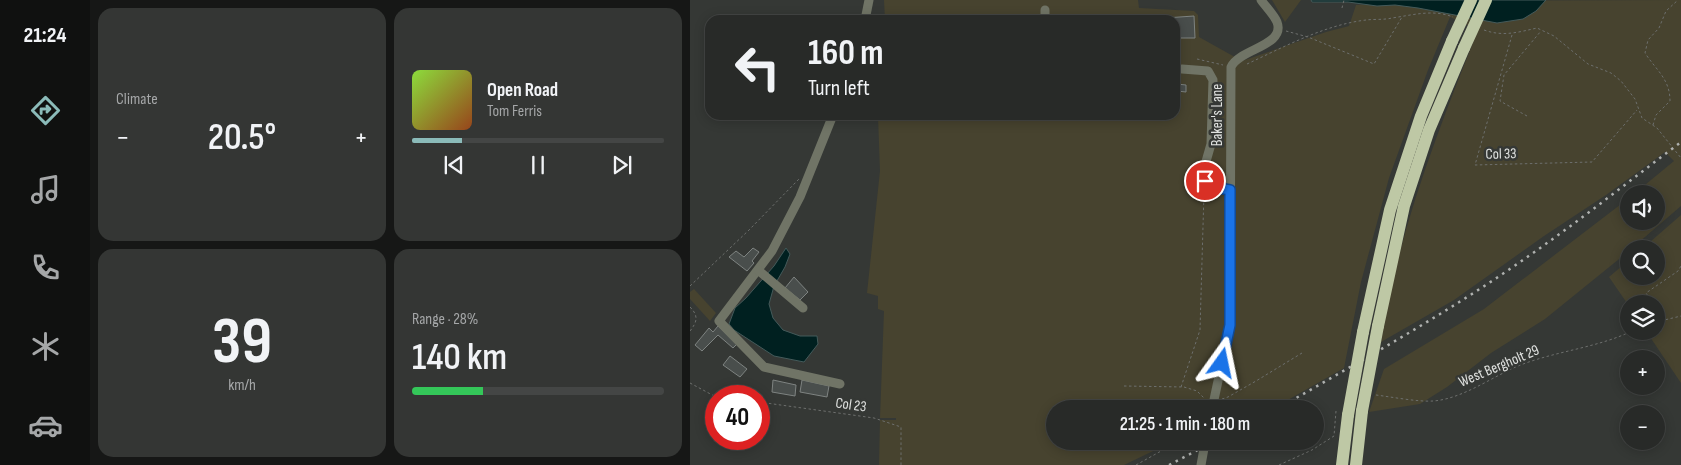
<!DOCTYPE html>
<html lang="en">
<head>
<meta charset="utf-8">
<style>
  :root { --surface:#282a28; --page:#343634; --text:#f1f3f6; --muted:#a5a7a8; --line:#444645; --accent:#8bbbb9 }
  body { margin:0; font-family:"Sofia Sans Condensed",sans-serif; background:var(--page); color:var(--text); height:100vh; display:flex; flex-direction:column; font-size:19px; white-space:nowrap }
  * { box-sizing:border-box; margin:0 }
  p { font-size:16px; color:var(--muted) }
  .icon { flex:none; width:28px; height:28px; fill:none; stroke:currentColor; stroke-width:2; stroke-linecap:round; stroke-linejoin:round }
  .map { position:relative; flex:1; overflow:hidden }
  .panel { display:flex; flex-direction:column; gap:8px; padding:8px; background:#161716; width:600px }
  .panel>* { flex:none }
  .hud { position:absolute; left:15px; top:15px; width:475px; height:105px; border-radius:15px; box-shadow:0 2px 12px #0003,0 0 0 1px var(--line); background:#282a28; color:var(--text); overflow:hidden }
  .controls { position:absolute; left:930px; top:185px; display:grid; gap:10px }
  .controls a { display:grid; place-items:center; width:45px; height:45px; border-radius:50%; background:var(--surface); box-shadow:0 2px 12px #0003,0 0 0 1px var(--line); font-size:25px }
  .speed { position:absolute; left:15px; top:385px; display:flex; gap:10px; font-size:25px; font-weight:700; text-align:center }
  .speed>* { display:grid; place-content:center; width:65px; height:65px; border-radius:50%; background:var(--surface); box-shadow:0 2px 12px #0003,0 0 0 1px var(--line); line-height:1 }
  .speed .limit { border:8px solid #d22; background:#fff; color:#111 }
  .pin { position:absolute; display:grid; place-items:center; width:42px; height:42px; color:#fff; margin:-21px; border:2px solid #fff; border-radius:50%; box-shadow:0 1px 5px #0007 }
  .me { position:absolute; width:55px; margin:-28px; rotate:12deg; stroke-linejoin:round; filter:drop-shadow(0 0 4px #0008) }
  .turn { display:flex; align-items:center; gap:18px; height:105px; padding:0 20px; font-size:22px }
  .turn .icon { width:65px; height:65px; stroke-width:2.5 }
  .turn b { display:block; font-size:35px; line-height:42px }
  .big { font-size:38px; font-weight:600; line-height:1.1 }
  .panel .card { flex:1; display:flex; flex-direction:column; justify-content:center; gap:8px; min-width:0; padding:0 18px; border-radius:15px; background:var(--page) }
  .panel .dial { align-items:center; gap:0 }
  .dial b { font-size:65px; line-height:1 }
  .song { display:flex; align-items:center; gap:15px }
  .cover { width:60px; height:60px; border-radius:8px; background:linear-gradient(135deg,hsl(90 70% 55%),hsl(20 70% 35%)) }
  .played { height:5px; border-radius:2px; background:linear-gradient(90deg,var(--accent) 20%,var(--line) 20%) }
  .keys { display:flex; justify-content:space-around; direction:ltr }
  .heat { display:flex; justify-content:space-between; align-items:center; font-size:28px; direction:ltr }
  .charge { height:8px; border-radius:4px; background:linear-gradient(90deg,#34c759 28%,var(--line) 0) }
  .panel .tiles { flex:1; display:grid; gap:8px; grid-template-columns:repeat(2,1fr) }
  .trip { position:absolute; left:356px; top:400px; width:278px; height:50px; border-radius:25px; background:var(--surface); box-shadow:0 2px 12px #0003,0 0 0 1px var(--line); font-weight:600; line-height:50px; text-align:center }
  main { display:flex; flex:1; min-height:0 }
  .tabs { display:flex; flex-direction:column; width:90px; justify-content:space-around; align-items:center; background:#101110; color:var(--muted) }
  .tabs .icon { width:35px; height:35px }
  .tabs .selected { color:var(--accent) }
  .tabs b { font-size:22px; color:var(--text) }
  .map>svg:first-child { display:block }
  .green { fill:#47432f }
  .water { fill:#002020; stroke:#445a5a }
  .building { fill:#494e4c; stroke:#7e8381 }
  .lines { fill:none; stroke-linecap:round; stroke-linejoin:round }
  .path { stroke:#6d6f6d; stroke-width:1; stroke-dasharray:2.5 2.5; stroke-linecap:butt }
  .minor { stroke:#707466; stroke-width:9 }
  .highway { stroke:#bec8a5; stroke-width:12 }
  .rail { stroke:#afb1af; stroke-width:2.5; stroke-dasharray:2.5 5; stroke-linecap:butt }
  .minor-bridge { stroke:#707466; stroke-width:9 }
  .highway-bridge { stroke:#bec8a5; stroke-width:12 }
  .route-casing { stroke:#114b97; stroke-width:12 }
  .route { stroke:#1a73e8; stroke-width:9 }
  .labels { text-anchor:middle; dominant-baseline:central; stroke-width:5; stroke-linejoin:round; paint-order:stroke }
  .street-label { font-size:15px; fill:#e1e3e1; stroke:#353835 }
</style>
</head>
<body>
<main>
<nav class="tabs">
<b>21:24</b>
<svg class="icon selected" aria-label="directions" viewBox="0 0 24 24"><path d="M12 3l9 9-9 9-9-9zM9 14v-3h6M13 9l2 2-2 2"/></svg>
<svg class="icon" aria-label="music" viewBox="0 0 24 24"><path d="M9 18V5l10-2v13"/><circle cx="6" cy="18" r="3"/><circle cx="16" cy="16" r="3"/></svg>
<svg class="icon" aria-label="phone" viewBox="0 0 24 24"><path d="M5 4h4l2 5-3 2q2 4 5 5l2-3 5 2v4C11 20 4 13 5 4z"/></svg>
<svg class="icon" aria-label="climate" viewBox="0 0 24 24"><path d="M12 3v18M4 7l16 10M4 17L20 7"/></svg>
<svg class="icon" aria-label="car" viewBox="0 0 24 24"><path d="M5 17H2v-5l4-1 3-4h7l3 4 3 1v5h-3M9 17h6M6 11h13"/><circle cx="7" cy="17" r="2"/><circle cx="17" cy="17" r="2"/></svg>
</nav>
<section class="panel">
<div class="tiles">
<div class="card"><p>Climate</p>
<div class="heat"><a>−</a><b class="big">20.5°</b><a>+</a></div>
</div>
<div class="card">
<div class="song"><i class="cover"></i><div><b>Open Road</b><p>Tom Ferris</p></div></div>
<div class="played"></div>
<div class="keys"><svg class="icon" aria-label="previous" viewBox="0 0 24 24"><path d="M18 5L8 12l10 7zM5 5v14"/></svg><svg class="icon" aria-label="pause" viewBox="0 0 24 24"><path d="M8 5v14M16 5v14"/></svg><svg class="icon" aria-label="next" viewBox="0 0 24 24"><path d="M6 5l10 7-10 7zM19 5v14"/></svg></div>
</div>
<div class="card dial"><b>39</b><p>km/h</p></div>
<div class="card"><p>Range · 28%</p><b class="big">140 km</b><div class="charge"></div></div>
</div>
</section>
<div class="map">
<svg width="991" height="465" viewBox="0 0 991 465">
  <rect width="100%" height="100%" fill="#353835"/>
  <g class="green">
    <path d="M194 0H448L449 8 504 11 508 15 509 37 552 61 636 32 659 26 666 5 738 1 991 0V206L941 249H939V251L855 319 801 353 757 387 730 404 679 412 694 369 794 309 939 198V221H966V194H944L984 161 975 152 916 195 854 236 764 300 691 342C707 234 748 131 788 30L760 17 738 70 699 178 671 282 654 368 582 409H365V441H484L434 465H189L190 420H206V418H190L194 311 188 309V296L177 293 190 171 188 115H485V20H195Z"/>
    <polygon points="582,0 611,0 595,22"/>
    <polygon points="991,215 991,383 956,331 966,331 966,304 939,304 939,306 919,277 939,260 939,276 966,276 966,249 952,249"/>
    <polygon points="4,289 26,313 20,321 0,299 0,292"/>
  </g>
  <g class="water">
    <polygon points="621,0 856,0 846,11 833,19 807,23 728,8 705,5 687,6 658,2 622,2"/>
    <polygon points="96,248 100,254 95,267 84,286 79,304 83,318 93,330 110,336 127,336 128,344 114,362 84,356 44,330 39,324 45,308 56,298 84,266"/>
  </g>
  <g class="building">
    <polygon points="504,16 505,38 485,38 485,20 475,20 475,18"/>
    <polygon points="485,76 488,76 487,84 496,85 496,92 487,91 486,100"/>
    <polygon points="63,248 69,252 62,261 64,263 57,271 39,257 46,251 54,257"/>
    <polygon points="104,277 118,292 110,300 95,288"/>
    <polygon points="28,326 47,344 43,348 28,335 12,351 5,345 19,328 23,332"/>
    <polygon points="40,356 57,369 50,377 33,365"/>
    <polygon points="83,380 106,385 105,396 82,392"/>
    <polygon points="112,380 139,386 137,397 110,392"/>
  </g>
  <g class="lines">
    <g class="path">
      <polyline points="652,8 654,0"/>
      <path d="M794 30C813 37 829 32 847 28L864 36 898 64 921 73 931 81 945 99 952 118 967 128 991 158"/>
      <polyline points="596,31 618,37 684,64 712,17"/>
      <polyline points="822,35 785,165 902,162 947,110"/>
      <polyline points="507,59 533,65"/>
      <path d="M557 64C594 47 634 25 676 20 684 19 694 20 702 18 723 15 743 9 763 17"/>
      <polyline points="837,116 810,101 814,75 851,31"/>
      <path d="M963 125 966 115 980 101C980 79 966 70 955 53L958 40 969 28 976 11 988 0"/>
      <polyline points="0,286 59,230 109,179"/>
      <polyline points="963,304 956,293 988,271 991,266"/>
      <path d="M0 307C9 316 7 322 0 331"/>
      <polyline points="966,308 974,320"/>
      <polyline points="966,322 991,316"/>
      <polyline points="0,383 26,397"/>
      <polyline points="434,386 494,387 507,391 516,400"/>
      <polyline points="491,387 510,330 514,192 515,191"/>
      <path d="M686 395C702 397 728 402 743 401 772 399 802 377 828 366 865 351 907 348 942 331"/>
      <polyline points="532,399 538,397 566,381 612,353"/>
      <polyline points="69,402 184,418 211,427 211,465"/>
      <polyline points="446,465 489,441"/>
      <polyline points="589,465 622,450 644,436 646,411"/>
    </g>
    <g class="minor">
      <polyline points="355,10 355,20"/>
      <polyline points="175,20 179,0"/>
      <polyline points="492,69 518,71 523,80 521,144 515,165 515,181 523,187 540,190"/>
      <polyline points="143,115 110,197 82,251 29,321 74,367 150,384"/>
      <polyline points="68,270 113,308"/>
      <path d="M522 409 540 325 541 67C549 49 596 46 587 22 584 15 576 7 571 0"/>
    </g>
    <g class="highway">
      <polyline points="688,326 714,206 739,130 774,48"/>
      <polyline points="673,332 700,210 731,116 762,41"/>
      <polyline points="652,465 658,415"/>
      <polyline points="666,465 672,411"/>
    </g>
    <g class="rail">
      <path d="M587 409C674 359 761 311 843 253 893 218 942 179 991 142"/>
      <polyline points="479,465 525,441"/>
    </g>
    <polyline class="minor-bridge" points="511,465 515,443"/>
    <g class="highway-bridge">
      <polyline points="762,41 781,0"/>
      <polyline points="774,48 796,0"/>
      <polyline points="672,411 688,326"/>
      <polyline points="658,415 673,332"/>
    </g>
  </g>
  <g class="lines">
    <defs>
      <polyline id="route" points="515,181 523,187 540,190 540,325 532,363"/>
    </defs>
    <use href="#route" class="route-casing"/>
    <use href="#route" class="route"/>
  </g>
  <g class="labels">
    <g class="street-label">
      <text transform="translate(527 115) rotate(-90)">Baker's Lane</text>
      <text transform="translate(811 154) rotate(-1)">Col 33</text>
      <text transform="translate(809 366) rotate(-23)">West Bergholt 29</text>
      <text transform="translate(161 405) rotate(8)">Col 23</text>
    </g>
  </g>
</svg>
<div class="controls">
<a><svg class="icon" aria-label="sound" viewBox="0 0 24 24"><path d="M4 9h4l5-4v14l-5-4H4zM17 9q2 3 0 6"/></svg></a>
<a><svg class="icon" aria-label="search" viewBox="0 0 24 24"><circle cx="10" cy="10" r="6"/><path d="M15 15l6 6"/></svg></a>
<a><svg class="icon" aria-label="layers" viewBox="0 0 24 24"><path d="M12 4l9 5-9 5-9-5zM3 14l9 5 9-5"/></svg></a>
<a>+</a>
<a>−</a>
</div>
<div class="speed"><div class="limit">40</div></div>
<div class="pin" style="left:515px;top:181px;background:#d93025"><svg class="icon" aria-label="arrive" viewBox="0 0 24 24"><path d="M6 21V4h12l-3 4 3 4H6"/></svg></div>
<svg class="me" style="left:532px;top:363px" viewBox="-20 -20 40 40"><path d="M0-17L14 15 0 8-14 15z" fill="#1a73e8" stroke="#fff" stroke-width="4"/></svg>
<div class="trip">21:25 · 1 min · 180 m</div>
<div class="hud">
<div class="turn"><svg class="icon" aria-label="left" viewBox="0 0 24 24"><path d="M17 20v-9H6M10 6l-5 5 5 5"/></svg><div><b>160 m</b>Turn left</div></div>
</div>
</div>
</main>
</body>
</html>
